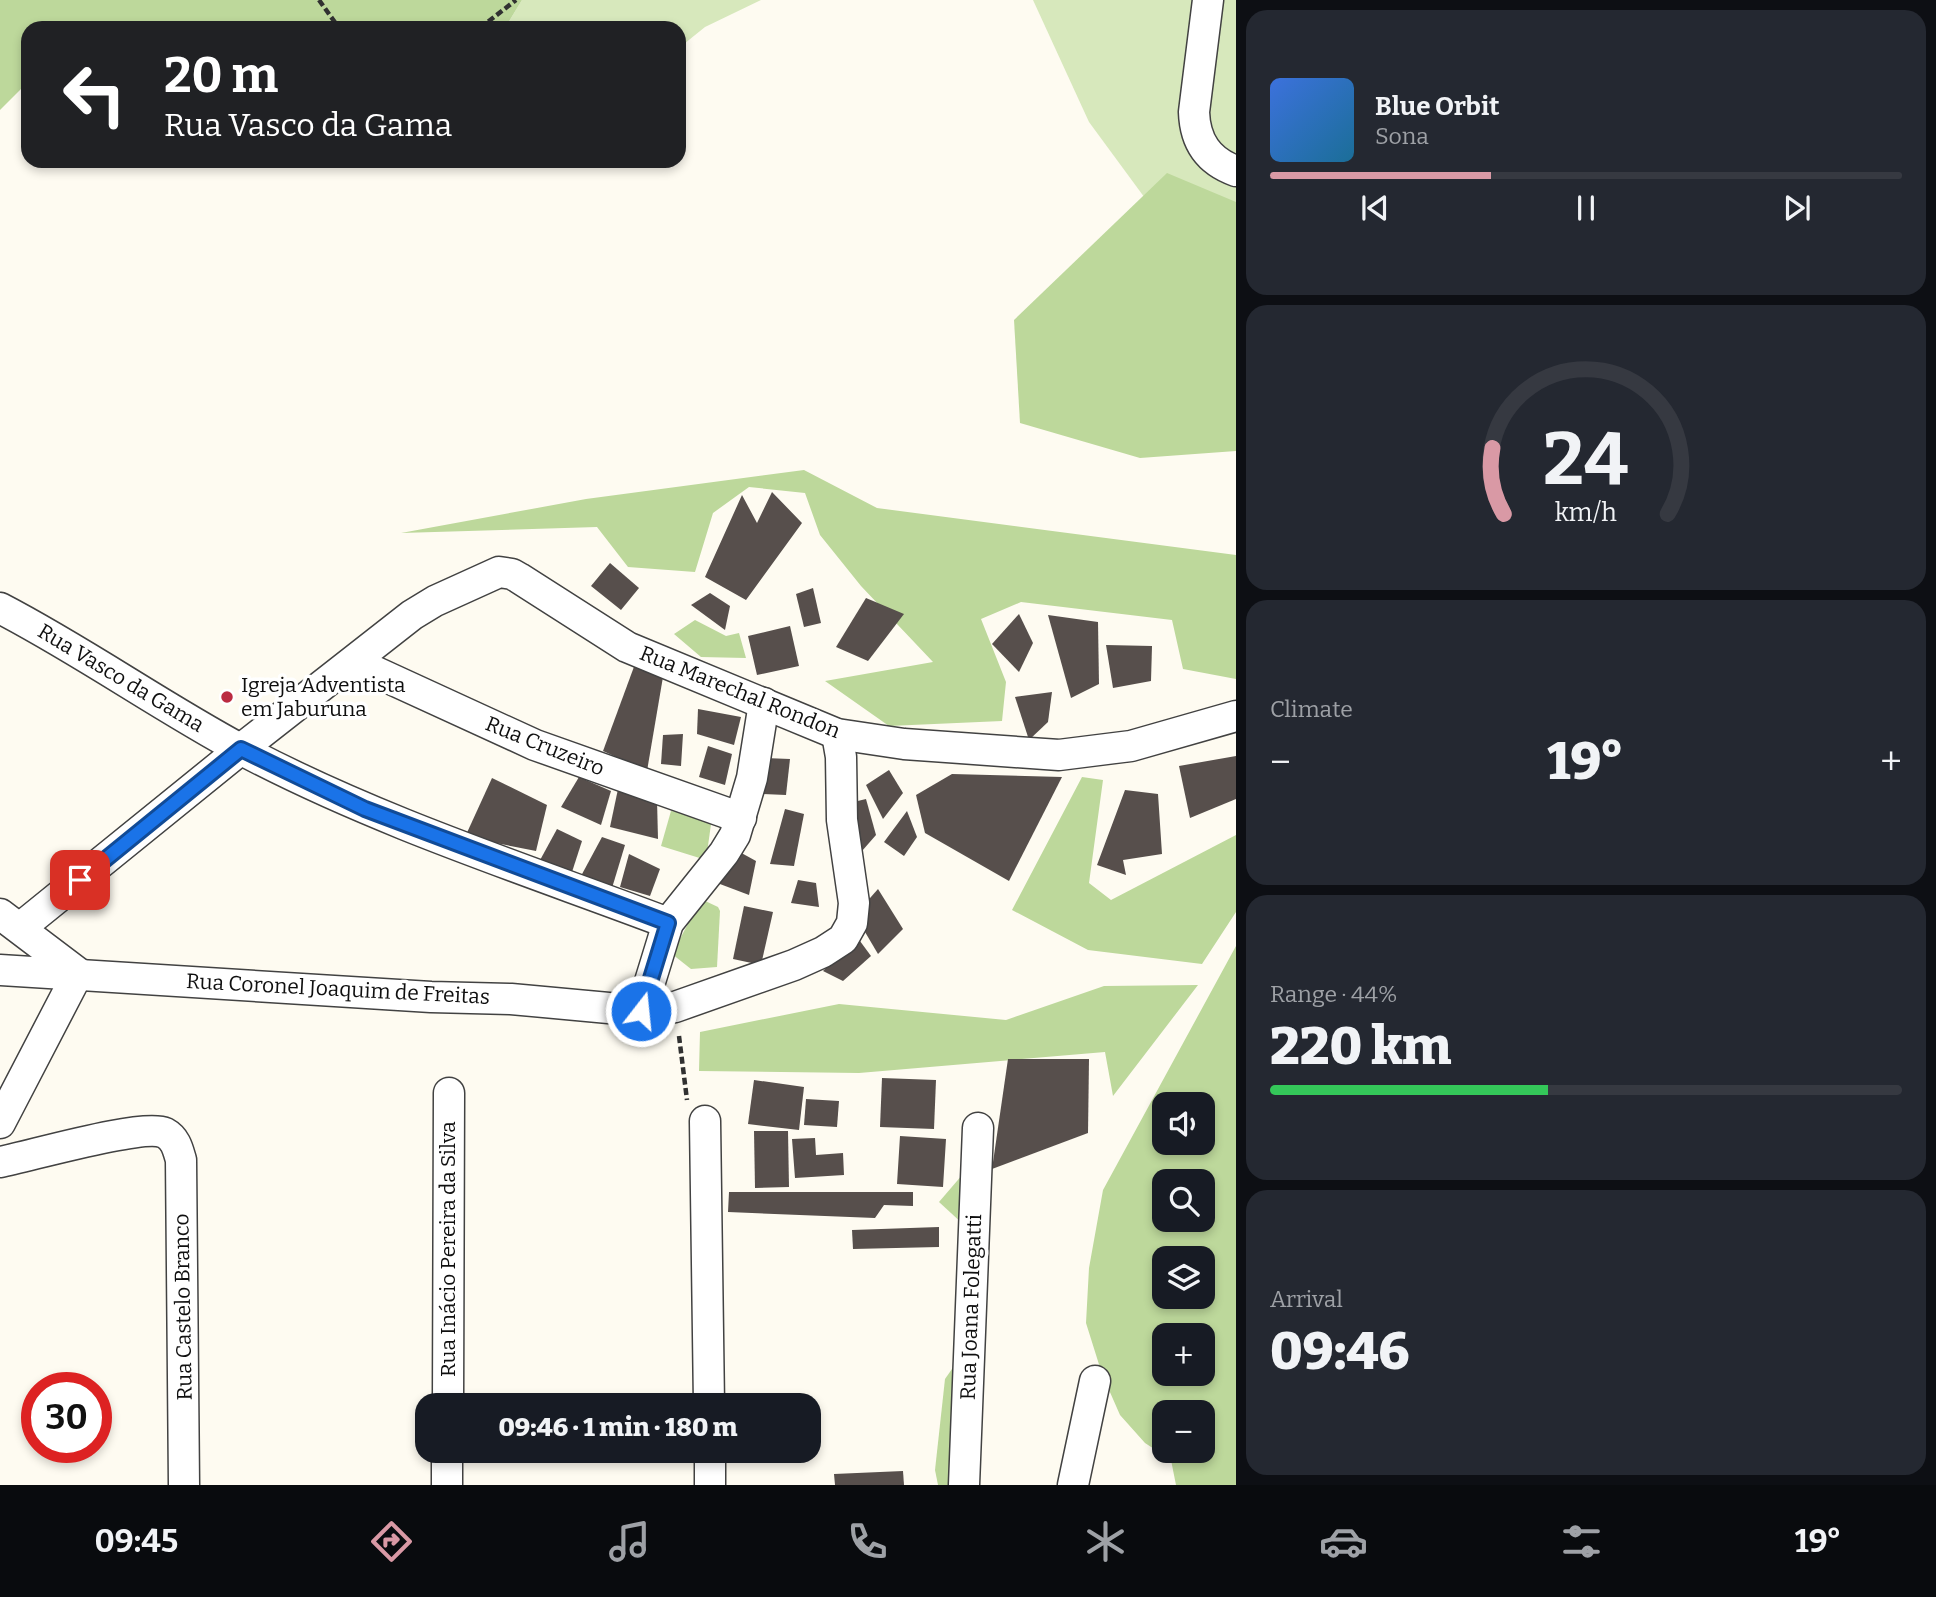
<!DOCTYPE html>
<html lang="en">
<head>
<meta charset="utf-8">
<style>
  :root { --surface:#171b24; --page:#242831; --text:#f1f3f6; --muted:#9ea1a6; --line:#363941; --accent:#d999a5 }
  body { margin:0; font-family:Bitter,serif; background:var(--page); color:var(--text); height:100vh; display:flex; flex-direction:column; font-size:26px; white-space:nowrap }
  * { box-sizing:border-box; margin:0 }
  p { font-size:23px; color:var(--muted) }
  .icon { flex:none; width:38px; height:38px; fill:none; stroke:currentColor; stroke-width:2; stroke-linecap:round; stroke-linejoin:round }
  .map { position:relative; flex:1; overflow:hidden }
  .sheet { display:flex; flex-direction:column; gap:10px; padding:10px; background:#0d0f14; width:700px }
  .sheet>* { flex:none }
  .banner { position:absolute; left:21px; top:21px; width:665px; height:147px; border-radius:21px; box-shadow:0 4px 10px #0003; background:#202124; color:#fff; overflow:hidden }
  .tools { position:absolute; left:1152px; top:1092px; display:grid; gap:14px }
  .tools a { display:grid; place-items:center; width:63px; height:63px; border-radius:14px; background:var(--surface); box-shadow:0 4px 10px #0003; font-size:35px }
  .speed { position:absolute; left:21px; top:1372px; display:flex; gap:14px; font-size:35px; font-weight:700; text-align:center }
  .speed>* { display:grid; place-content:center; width:91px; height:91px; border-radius:50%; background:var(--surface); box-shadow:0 4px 10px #0003; line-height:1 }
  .speed .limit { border:10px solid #d22; background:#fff; color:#111 }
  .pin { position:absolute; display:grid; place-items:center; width:60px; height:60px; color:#fff; margin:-30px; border-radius:14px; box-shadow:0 4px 10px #0006 }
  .me { position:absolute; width:77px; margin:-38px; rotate:16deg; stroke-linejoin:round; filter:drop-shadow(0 0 5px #0008) }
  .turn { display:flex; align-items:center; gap:24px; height:147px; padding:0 28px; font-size:32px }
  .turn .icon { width:91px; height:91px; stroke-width:2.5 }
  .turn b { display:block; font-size:49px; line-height:60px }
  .big { font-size:52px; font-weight:800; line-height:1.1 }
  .sheet .tile { flex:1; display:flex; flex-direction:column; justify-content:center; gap:10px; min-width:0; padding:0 24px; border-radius:21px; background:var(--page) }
  .sheet .dial { align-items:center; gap:0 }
  .dial svg { height:182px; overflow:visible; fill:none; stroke:var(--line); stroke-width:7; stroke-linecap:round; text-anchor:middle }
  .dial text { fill:var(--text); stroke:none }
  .song { display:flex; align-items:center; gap:21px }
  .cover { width:84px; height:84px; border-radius:10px; background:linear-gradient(135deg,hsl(220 70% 55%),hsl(200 70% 35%)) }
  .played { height:7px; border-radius:4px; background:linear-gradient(90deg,var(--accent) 35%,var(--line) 35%) }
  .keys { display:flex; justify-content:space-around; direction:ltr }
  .heat { display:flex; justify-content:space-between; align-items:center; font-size:38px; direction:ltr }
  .charge { height:10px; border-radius:5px; background:linear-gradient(90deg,#34c759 44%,var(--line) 0) }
  .trip { position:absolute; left:415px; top:1393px; width:406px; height:70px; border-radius:21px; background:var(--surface); box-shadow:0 4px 10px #0003; font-weight:800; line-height:70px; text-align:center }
  .menu { display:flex; height:112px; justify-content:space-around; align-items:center; background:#090b0e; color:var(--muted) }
  .menu .icon { width:49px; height:49px }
  .menu .on { color:var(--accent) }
  .menu b { font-size:32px; color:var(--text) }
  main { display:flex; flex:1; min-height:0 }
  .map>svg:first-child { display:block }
  .green { fill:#d7e8bc }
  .forest { fill:#bdd89b; fill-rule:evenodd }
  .building { fill:#574f4c }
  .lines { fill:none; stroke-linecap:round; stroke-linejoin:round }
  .minor-casing { stroke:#424242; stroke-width:33 }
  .path { stroke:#313131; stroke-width:4.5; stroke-dasharray:7 3.5; stroke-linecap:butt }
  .minor { stroke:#fff; stroke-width:30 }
  .route-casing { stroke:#114b97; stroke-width:18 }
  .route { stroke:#1a73e8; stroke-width:12 }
  .poi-dot { fill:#bb2b41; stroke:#fff; stroke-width:2.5 }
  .labels { text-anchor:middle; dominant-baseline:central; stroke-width:7; stroke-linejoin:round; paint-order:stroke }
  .street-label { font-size:21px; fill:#0f0f0f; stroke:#fff }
  .poi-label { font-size:21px; fill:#0f0f0f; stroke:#fff; text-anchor:start }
</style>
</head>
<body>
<main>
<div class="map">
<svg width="1236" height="1485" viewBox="0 0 1236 1485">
  <rect width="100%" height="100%" fill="#fefbf1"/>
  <g class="green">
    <polygon points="522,0 761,0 705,27 679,48 679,28 505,28"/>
    <polygon points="1033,0 1236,0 1236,288 1164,224 1089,122"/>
  </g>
  <g class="forest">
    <polygon points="0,0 522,0 505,28 500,28 497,21 464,21 446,28 28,28 28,82 0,110"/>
    <polygon points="1167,173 1236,202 1236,451 1140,458 1020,423 1014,320"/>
    <polygon points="804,470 877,508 1236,555 1236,679 1183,669 1172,620 1021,602 981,619 1006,682 1002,721 889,726 825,681 933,662 861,586 820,535 805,493 749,487 713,513 695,572 628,567 597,527 401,533 586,499"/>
    <polygon points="695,620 726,636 739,633 746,658 701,657 674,634"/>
    <polygon points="1082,777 1103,780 1089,883 1111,900 1236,835 1236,912 1202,964 1088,950 1012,910"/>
    <polygon points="671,811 712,817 706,860 661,846"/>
    <polygon points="701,899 718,907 720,911 717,967 691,969 672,954"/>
    <path d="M1236 946V1485H1176L1171 1460 1145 1443 1120 1415 1102 1374 1086 1323 1089 1268 1103 1190ZM1164 1104H1202V1143H1164ZM1164 1181H1202V1220H1164ZM1164 1258H1202V1297H1164ZM1164 1335H1202V1374H1164ZM1164 1412H1202V1451H1164Z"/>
    <polygon points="1198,985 1113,1096 1105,1052 859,1073 699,1071 700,1032 839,1004 1006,1020 1104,986"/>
    <polygon points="963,1174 964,1225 939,1202"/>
    <polygon points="961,1356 954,1485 938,1485 935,1470 945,1379"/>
  </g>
  <g class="building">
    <polygon points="772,492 802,523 746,600 705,577 742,495 757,523"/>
    <polygon points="610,563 639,588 621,610 591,586"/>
    <polygon points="813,588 821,623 804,627 796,594"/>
    <polygon points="710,593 730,606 725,630 691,605"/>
    <polygon points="866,598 904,614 868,661 836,647"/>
    <polygon points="1019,614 1033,643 1019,672 992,644"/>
    <polygon points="1048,615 1098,622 1099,684 1071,698"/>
    <polygon points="790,626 799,666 757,675 748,636"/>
    <polygon points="1106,645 1152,646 1151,681 1113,688"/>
    <polygon points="635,664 664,671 647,771 603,751"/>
    <polygon points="1052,692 1048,722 1029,740 1015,697"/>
    <polygon points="698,709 741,717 734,745 697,734"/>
    <polygon points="683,734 681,766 661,764 663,735"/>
    <polygon points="708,746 732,754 725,785 699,777"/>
    <polygon points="1236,756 1236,799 1190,818 1179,766"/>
    <polygon points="765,758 790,759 786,795 763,794"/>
    <polygon points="889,770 903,793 883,819 866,785"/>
    <polygon points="952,774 1062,777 1009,881 925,833 916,795"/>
    <polygon points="579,777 611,791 601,825 561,807"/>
    <polygon points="492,778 547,805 536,851 465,837"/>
    <polygon points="618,789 657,800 658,839 610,827"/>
    <polygon points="1125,790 1158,794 1162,854 1123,860 1126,875 1097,865"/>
    <polygon points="866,799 876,835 855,859 841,805"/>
    <polygon points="785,809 804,814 794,866 770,864"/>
    <polygon points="907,811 917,837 904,856 884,842"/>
    <polygon points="557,829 582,841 572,872 539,862"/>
    <polygon points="602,837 625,845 612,888 581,876"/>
    <polygon points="736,850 756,861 749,895 712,881"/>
    <polygon points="629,854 660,869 650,896 620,887"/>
    <polygon points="798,880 816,883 819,907 791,903"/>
    <polygon points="878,889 903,929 878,954 855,915"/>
    <polygon points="744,906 773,912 761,965 733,959"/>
    <polygon points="857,937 871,956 843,981 823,971"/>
    <polygon points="1008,1059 1089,1059 1088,1133 992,1169"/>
    <polygon points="882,1078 936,1080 934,1129 880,1127"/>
    <polygon points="754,1080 804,1087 799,1130 748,1124"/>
    <polygon points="806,1099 839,1101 837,1127 804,1125"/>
    <polygon points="754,1131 788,1131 789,1187 755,1188"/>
    <polygon points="900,1136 946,1139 943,1187 897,1184"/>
    <polygon points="815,1138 816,1155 843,1153 844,1175 795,1178 792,1139"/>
    <polygon points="729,1192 913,1192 913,1206 884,1205 875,1218 728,1212"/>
    <polygon points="939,1227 939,1247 853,1249 852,1230"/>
    <polygon points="903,1471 904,1485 835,1485 834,1474"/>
  </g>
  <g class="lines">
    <defs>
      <g id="minor">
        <path d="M1208 0 1194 112C1195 141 1208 161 1236 171"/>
        <path d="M0 608C83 651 160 706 242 750 378 822 525 869 668 923"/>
        <polyline points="354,662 535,745 741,818"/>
        <polyline points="0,914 78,973 0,1123"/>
        <polyline points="20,928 241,749 412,615 435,601 499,572 512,574 519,578 627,647 837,734 904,744 1059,755 1131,746 1236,716"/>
        <polyline points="0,970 431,997 511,999 641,1011 675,1007 794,965 823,952 843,939 852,923 854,903 842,820 841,757 837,734"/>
        <polyline points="641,1011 668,923 724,853 735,835 752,778 764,703"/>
        <polyline points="705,1121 709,1405"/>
        <path d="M0 1162C31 1156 143 1123 165 1133 176 1139 178 1150 181 1160L184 1485"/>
        <polyline points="448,1405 449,1093"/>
        <polyline points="710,1451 710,1485"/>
        <polyline points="447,1485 447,1451"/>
        <polyline points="964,1485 978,1128"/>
        <polyline points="1073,1485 1095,1381"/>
      </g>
    </defs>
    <use href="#minor" class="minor-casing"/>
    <g class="path">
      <polyline points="319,0 339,28"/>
      <polyline points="480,28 516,0"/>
      <polyline points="679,1036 687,1100"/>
    </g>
    <use href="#minor" class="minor"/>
  </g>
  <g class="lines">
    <defs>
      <polyline id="route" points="80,880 241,749 365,809 668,923 641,1011"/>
    </defs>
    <use href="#route" class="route-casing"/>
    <use href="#route" class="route"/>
  </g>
  <circle class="poi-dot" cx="227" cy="697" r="7"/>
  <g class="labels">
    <g class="street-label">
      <text transform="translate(121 678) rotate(31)">Rua Vasco da Gama</text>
      <text transform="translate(740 692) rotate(22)">Rua Marechal Rondon</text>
      <text transform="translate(545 746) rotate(22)">Rua Cruzeiro</text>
      <text transform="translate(338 989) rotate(3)">Rua Coronel Joaquim de Freitas</text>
      <text transform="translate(448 1249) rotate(-90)">Rua Inácio Pereira da Silva</text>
      <text transform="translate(183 1307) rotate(-91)">Rua Castelo Branco</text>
      <text transform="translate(971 1307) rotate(-88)">Rua Joana Folegatti</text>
    </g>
    <g class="poi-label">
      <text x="241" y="685">Igreja Adventista<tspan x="241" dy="24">em Jaburuna</tspan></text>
    </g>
  </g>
</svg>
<div class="tools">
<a><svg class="icon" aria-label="sound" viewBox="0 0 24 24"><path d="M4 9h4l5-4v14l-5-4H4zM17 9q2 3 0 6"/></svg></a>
<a><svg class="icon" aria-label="search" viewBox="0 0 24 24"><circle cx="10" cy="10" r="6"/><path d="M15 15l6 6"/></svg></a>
<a><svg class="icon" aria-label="layers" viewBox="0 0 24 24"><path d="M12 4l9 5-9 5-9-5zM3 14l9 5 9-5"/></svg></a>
<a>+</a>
<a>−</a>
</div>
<div class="speed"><div class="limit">30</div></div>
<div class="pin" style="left:80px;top:880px;background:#d93025"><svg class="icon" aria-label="arrive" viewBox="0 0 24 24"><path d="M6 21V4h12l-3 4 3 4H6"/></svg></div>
<svg class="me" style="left:641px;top:1011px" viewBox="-20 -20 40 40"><circle r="17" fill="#1a73e8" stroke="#fff" stroke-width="3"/><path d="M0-11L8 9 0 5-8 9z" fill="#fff"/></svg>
<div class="trip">09:46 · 1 min · 180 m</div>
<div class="banner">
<div class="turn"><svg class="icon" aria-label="left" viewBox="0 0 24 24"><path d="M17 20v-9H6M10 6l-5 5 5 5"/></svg><div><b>20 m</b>Rua Vasco da Gama</div></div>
</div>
</div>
<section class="sheet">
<div class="tile">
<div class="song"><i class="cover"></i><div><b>Blue Orbit</b><p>Sona</p></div></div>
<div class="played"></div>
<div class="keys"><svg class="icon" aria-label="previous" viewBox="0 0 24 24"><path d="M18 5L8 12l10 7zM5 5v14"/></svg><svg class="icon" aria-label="pause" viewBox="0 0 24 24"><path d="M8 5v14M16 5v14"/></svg><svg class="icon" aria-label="next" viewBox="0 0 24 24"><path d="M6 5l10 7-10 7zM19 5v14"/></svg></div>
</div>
<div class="tile dial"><svg viewBox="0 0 100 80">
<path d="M14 69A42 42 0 1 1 86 69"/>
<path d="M14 69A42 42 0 0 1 9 40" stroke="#d999a5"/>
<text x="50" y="56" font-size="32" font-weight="700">24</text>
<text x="50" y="72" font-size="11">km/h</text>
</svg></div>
<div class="tile"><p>Climate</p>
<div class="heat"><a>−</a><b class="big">19°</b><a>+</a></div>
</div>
<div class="tile"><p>Range · 44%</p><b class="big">220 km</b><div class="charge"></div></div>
<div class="tile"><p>Arrival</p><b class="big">09:46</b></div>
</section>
</main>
<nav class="menu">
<b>09:45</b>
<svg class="icon on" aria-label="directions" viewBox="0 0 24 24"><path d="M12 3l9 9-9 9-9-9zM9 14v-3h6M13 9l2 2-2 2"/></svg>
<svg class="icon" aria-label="music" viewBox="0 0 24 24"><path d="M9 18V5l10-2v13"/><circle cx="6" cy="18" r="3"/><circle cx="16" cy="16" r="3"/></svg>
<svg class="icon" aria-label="phone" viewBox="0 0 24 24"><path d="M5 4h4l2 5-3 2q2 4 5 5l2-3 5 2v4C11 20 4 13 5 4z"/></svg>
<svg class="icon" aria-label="climate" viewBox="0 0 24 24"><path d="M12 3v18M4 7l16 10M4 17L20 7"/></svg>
<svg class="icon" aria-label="car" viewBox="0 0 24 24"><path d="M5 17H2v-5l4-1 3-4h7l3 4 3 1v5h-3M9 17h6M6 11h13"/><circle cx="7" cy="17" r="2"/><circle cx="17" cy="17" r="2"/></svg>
<svg class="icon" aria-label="filters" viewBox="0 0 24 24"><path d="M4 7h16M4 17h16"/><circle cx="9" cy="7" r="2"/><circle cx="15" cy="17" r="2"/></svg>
<b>19°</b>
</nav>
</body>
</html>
